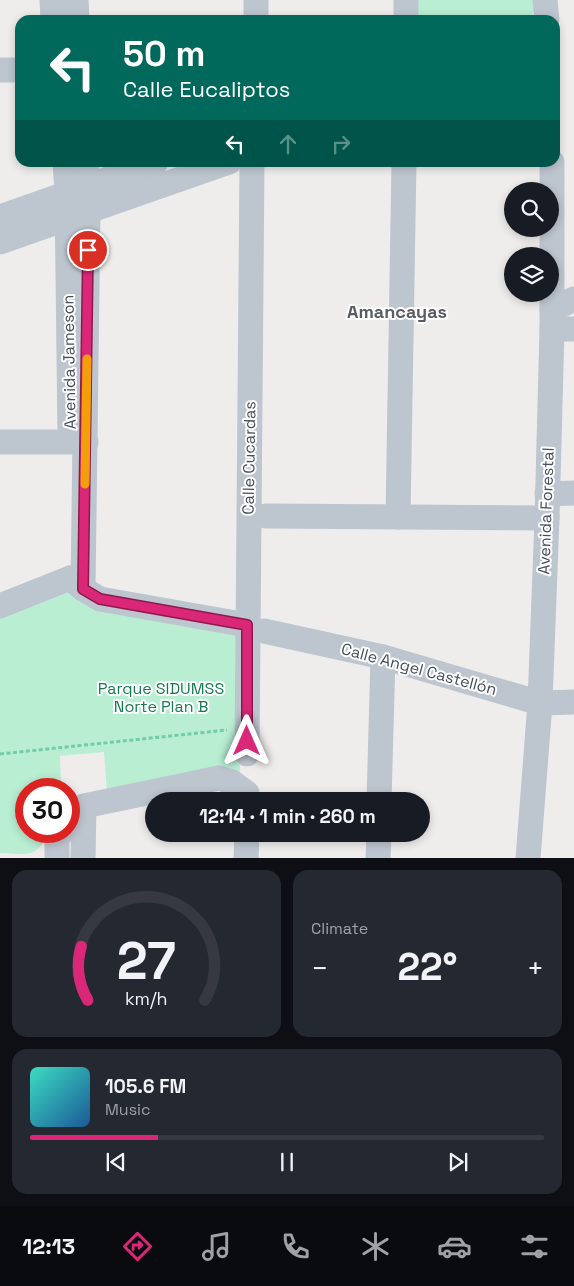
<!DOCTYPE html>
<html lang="en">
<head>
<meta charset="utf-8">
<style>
  :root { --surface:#171b24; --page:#242831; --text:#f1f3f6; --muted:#9ea1a6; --line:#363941; --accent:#db2777 }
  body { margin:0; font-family:"Space Grotesk",sans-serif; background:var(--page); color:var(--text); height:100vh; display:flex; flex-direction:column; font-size:19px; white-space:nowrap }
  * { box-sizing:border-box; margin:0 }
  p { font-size:16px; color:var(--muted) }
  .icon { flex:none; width:28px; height:28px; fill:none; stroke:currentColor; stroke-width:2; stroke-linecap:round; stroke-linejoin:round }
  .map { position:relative; height:858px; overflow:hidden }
  .details { display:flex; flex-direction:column; gap:12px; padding:12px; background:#0d0f14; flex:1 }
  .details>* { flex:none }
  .guide { position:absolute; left:15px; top:15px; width:545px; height:152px; border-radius:15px; box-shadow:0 2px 8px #0003; background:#00695c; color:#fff; overflow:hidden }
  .tools { position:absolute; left:504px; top:182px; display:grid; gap:10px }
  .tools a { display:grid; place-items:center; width:55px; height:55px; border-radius:50%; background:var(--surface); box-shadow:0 2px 8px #0003; font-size:25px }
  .speed { position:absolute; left:15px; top:778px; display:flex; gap:10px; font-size:25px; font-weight:700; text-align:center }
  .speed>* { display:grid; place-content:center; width:65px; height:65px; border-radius:50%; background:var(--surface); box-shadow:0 2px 8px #0003; line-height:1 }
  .speed .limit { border:8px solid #d22; background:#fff; color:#111 }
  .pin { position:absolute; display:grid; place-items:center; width:42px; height:42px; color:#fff; margin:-21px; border:2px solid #fff; border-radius:50%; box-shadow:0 1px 5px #0007 }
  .me { position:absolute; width:55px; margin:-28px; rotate:0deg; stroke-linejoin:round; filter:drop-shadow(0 0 4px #0008) }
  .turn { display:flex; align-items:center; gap:18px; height:105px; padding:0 25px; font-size:22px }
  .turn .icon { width:65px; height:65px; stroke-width:2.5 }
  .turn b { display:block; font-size:35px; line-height:42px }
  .lanes { display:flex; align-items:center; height:48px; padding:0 25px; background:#0003; justify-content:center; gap:25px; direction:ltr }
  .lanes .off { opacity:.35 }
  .big { font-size:38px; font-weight:600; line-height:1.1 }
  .details .tile { flex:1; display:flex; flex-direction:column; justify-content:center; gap:8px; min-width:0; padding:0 18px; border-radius:15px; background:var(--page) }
  .details .dial { align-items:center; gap:0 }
  .dial svg { height:130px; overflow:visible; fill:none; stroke:var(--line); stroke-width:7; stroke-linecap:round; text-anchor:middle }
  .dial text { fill:var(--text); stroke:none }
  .song { display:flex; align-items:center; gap:15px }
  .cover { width:60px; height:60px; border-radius:8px; background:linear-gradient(135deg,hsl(170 70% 55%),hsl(210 70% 35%)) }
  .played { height:5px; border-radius:2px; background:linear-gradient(90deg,var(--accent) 25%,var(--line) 25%) }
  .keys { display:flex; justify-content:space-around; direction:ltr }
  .heat { display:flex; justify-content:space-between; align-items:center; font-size:28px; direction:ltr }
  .details .tiles { flex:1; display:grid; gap:12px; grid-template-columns:1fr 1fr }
  .tile:last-child { grid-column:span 2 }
  .trip { position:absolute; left:145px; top:792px; width:285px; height:50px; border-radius:25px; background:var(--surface); box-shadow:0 2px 8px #0003; font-weight:600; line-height:50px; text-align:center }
  .tab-bar { display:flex; height:80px; justify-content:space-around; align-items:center; background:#090b0e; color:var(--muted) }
  .tab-bar .icon { width:35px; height:35px }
  .tab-bar .selected { color:var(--accent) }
  .tab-bar b { font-size:22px; color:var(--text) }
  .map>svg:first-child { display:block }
  .green { fill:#b9eed3 }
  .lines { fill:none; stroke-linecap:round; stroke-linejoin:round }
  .path { stroke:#71cca8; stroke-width:3; stroke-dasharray:4 2.5; stroke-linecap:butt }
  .minor { stroke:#bdc5cf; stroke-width:25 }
  .route-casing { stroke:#8e194d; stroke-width:12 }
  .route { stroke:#db2777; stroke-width:9 }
  .slow { stroke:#f59e0b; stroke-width:9 }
  .labels { text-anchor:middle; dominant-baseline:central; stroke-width:4; stroke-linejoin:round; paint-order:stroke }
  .street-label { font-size:16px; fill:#454e5a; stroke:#fff }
  .park-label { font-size:16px; fill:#167b52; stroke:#fff }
  .neighbourhood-label { font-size:18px; font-weight:bold; fill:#595c62; stroke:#fff }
</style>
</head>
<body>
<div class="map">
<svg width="574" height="859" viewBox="0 0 574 859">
  <rect width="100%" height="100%" fill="#efedec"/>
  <g class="green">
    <polygon points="417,0 534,0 535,9 530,20 417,20"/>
    <path d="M63 588 239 633 240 776 107 792 104 752 60 756 61 789H26V831H51C35 859 30 854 0 853V614Z"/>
  </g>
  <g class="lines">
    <polyline class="path" points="0,754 227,730"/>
    <g class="minor">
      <polyline points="52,0 53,20"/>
      <polyline points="76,0 77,20"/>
      <polyline points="256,0 256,20"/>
      <polyline points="406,0 406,20"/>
      <polyline points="545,0 547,20"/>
      <polyline points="0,70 20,70"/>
      <polyline points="65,162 67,193 70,435"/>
      <polyline points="0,217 156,162"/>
      <polyline points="0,242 229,162"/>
      <polyline points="552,310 574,299"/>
      <polyline points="552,329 574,329"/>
      <polyline points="0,442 86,442"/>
      <polyline points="547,494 574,493"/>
      <polyline points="266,516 547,518"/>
      <polyline points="398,517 404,162"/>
      <polyline points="83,589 88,211 86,162"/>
      <polyline points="0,606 70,578 83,589 100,599 247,625"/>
      <polyline points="264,631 383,657 540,703 574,702"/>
      <polyline points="247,754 252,162"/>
      <polyline points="379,801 383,657"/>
      <polyline points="69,825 84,806 219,778 232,782 247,793 247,801"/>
      <polyline points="57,859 57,838 63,831"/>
      <polyline points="83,859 84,806"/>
      <polyline points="246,859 247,834"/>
      <polyline points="378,859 379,834"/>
      <polyline points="528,859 540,703 547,518 552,329 552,162"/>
    </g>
  </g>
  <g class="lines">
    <defs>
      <polyline id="route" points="88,250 83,589 100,599 247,625 247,741"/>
    </defs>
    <use href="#route" class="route-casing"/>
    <use href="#route" class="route"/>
    <polyline class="slow" points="85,484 87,359"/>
  </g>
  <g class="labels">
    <g class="street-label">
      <text transform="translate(69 362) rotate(-91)">Avenida Jameson</text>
      <text transform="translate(249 458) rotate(-89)">Calle Cucardas</text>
      <text transform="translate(546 511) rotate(-88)">Avenida Forestal</text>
      <text transform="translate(419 669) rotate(15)">Calle Angel Castellón</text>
    </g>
    <g class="park-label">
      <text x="161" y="688">Parque SIDUMSS<tspan x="161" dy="18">Norte Plan B</tspan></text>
    </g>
    <g class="neighbourhood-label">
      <text x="397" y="311">Amancayas</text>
    </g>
  </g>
</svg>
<div class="tools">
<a><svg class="icon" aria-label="search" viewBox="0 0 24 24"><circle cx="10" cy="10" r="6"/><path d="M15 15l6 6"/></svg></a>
<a><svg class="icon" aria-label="layers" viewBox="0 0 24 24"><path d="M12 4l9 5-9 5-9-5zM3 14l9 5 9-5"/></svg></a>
</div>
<div class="speed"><div class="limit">30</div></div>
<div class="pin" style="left:88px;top:250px;background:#d93025"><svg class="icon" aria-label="arrive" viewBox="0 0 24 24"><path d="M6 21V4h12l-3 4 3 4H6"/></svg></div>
<svg class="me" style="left:247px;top:741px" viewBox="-20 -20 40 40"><path d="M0-17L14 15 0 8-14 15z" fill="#db2777" stroke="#fff" stroke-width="4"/></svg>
<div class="trip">12:14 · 1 min · 260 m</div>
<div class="guide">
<div class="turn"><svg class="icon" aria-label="left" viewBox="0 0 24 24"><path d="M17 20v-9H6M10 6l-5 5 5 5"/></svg><div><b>50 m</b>Calle Eucaliptos</div></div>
<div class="lanes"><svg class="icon" aria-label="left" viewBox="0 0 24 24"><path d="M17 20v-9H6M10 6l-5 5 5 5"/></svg><svg class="icon off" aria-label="ahead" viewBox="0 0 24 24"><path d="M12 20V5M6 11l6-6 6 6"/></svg><svg class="icon off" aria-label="right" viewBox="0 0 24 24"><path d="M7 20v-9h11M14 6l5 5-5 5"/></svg></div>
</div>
</div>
<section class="details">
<div class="tiles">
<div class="tile dial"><svg viewBox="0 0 100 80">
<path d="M14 69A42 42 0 1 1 86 69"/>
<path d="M14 69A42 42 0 0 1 10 36" stroke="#db2777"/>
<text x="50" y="56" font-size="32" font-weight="700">27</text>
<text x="50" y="72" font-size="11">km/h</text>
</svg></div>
<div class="tile"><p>Climate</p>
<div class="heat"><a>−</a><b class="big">22°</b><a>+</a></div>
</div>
<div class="tile">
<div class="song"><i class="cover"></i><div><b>105.6 FM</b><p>Music</p></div></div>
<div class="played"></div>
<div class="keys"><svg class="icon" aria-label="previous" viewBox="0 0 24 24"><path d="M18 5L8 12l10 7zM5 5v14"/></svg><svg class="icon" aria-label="pause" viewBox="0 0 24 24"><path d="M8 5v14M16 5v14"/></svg><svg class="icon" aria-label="next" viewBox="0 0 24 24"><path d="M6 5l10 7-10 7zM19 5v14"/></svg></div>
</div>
</div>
</section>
<nav class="tab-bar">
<b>12:13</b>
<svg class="icon selected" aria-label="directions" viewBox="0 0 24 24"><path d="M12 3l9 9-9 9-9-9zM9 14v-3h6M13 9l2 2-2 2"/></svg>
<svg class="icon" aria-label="music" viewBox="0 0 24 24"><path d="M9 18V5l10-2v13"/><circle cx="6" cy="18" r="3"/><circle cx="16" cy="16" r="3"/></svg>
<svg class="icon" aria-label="phone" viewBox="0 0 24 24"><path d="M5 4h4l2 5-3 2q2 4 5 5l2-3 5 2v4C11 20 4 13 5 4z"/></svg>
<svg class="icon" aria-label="climate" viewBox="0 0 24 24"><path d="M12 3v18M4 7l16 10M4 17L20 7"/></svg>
<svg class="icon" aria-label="car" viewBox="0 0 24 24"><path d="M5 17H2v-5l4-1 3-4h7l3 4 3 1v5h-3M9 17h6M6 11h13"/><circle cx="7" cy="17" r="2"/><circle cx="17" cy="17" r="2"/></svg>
<svg class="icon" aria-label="filters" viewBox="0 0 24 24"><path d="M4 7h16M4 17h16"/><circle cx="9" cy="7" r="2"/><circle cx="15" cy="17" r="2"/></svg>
</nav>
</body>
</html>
